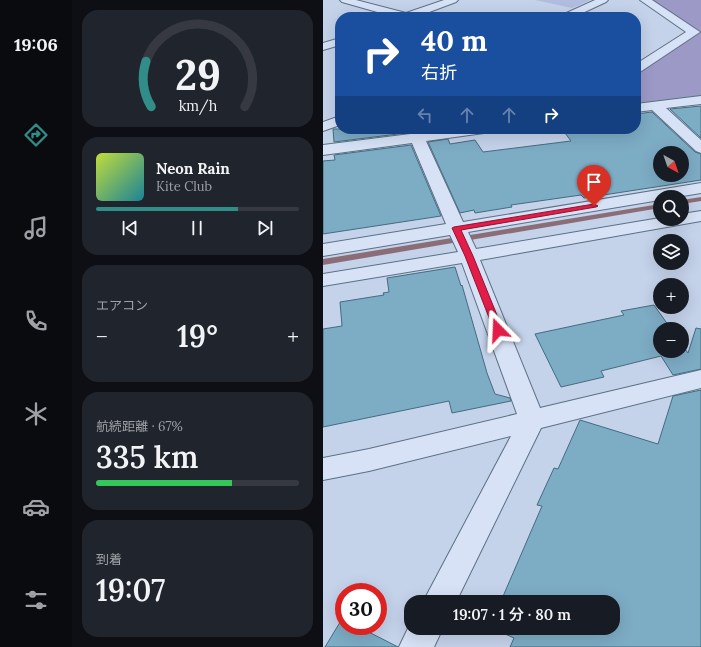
<!DOCTYPE html>
<html lang="ja">
<head>
<meta charset="utf-8">
<style>
  :root { --surface:#171b24; --page:#20242c; --text:#f1f3f6; --muted:#9ea1a6; --line:#363941; --accent:#318d87 }
  body { margin:0; font-family:Lora,"Noto Sans JP",serif; background:var(--page); color:var(--text); height:100vh; display:flex; flex-direction:column; font-size:15px; white-space:nowrap }
  * { box-sizing:border-box; margin:0 }
  p { font-size:13px; color:var(--muted) }
  .icon { flex:none; width:22px; height:22px; fill:none; stroke:currentColor; stroke-width:2; stroke-linecap:round; stroke-linejoin:round }
  .map { position:relative; flex:1; overflow:hidden }
  .panel { display:flex; flex-direction:column; gap:10px; padding:10px; background:#0d0f14; width:251px }
  .panel>* { flex:none }
  .hud { position:absolute; left:12px; top:12px; width:306px; height:122px; border-radius:16px; box-shadow:0 4px 16px #0002; background:#1a4fa0; color:#fff; overflow:hidden }
  .needle { width:26px; rotate:140deg }
  .fabs { position:absolute; left:330px; top:146px; display:grid; gap:8px }
  .fabs a { display:grid; place-items:center; width:36px; height:36px; border-radius:50%; background:var(--surface); box-shadow:0 4px 16px #0002; font-size:20px }
  .speed { position:absolute; left:12px; top:583px; display:flex; gap:8px; font-size:20px; font-weight:700; text-align:center }
  .speed>* { display:grid; place-content:center; width:52px; height:52px; border-radius:50%; background:var(--surface); box-shadow:0 4px 16px #0002; line-height:1 }
  .speed .limit { border:6px solid #d22; background:#fff; color:#111 }
  .pin { position:absolute; display:grid; place-items:center; width:34px; height:34px; color:#fff; margin:-41px -17px; border-radius:50% 50% 50% 0; rotate:-45deg; box-shadow:0 0 4px #0007 }
  .pin .icon { rotate:45deg }
  .me { position:absolute; width:44px; margin:-22px; rotate:339deg; stroke-linejoin:round; filter:drop-shadow(0 0 3px #0008) }
  .turn { display:flex; align-items:center; gap:14px; height:84px; padding:0 20px; font-size:18px }
  .turn .icon { width:52px; height:52px; stroke-width:2.5 }
  .turn b { display:block; font-size:28px; line-height:34px }
  .lanes { display:flex; align-items:center; height:38px; padding:0 20px; background:#0003; justify-content:center; gap:20px; direction:ltr }
  .lanes .off { opacity:.35 }
  .big { font-size:30px; font-weight:600; line-height:1.1 }
  .panel .card { flex:1; display:flex; flex-direction:column; justify-content:center; gap:6px; min-width:0; padding:0 14px; border-radius:16px; background:var(--page) }
  .panel .dial { align-items:center; gap:0 }
  .dial svg { height:104px; overflow:visible; fill:none; stroke:var(--line); stroke-width:7; stroke-linecap:round; text-anchor:middle }
  .dial text { fill:var(--text); stroke:none }
  .song { display:flex; align-items:center; gap:12px }
  .cover { width:48px; height:48px; border-radius:6px; background:linear-gradient(135deg,hsl(70 70% 55%),hsl(190 70% 35%)) }
  .played { height:4px; border-radius:2px; background:linear-gradient(90deg,var(--accent) 70%,var(--line) 70%) }
  .keys { display:flex; justify-content:space-around; direction:ltr }
  .heat { display:flex; justify-content:space-between; align-items:center; font-size:22px; direction:ltr }
  .charge { height:6px; border-radius:3px; background:linear-gradient(90deg,#34c759 67%,var(--line) 0) }
  .trip { position:absolute; left:81px; top:595px; width:216px; height:40px; border-radius:16px; background:var(--surface); box-shadow:0 4px 16px #0002; font-weight:600; line-height:40px; text-align:center }
  main { display:flex; flex:1; min-height:0 }
  .menu { display:flex; flex-direction:column; width:72px; justify-content:space-around; align-items:center; background:#090b0e; color:var(--muted) }
  .menu .icon { width:28px; height:28px }
  .menu .selected { color:var(--accent) }
  .menu b { font-size:18px; color:var(--text) }
  .map>svg:first-child { display:block }
  .farmland { fill:#b2bcdf }
  .green { fill:#9c99c7 }
  .lines { fill:none; stroke-linecap:round; stroke-linejoin:round }
  .stream { fill:#8b6d77; fill-rule:evenodd }
  .building { fill:#7dacc5; stroke:#446c80; fill-rule:evenodd }
  .street-casing { stroke:#5c7183; stroke-width:2 }
  .street { fill:#d7e2f6; fill-rule:evenodd }
  .route { fill:#e11d48; stroke:#92132f }
</style>
</head>
<body>
<main>
<nav class="menu">
<b>19:06</b>
<svg class="icon selected" aria-label="directions" viewBox="0 0 24 24"><path d="M12 3l9 9-9 9-9-9zM9 14v-3h6M13 9l2 2-2 2"/></svg>
<svg class="icon" aria-label="music" viewBox="0 0 24 24"><path d="M9 18V5l10-2v13"/><circle cx="6" cy="18" r="3"/><circle cx="16" cy="16" r="3"/></svg>
<svg class="icon" aria-label="phone" viewBox="0 0 24 24"><path d="M5 4h4l2 5-3 2q2 4 5 5l2-3 5 2v4C11 20 4 13 5 4z"/></svg>
<svg class="icon" aria-label="climate" viewBox="0 0 24 24"><path d="M12 3v18M4 7l16 10M4 17L20 7"/></svg>
<svg class="icon" aria-label="car" viewBox="0 0 24 24"><path d="M5 17H2v-5l4-1 3-4h7l3 4 3 1v5h-3M9 17h6M6 11h13"/><circle cx="7" cy="17" r="2"/><circle cx="17" cy="17" r="2"/></svg>
<svg class="icon" aria-label="filters" viewBox="0 0 24 24"><path d="M4 7h16M4 17h16"/><circle cx="9" cy="7" r="2"/><circle cx="15" cy="17" r="2"/></svg>
</nav>
<section class="panel">
<div class="card dial"><svg viewBox="0 0 100 80">
<path d="M14 69A42 42 0 1 1 86 69"/>
<path d="M14 69A42 42 0 0 1 10 34" stroke="#318d87"/>
<text x="50" y="56" font-size="32" font-weight="700">29</text>
<text x="50" y="72" font-size="11">km/h</text>
</svg></div>
<div class="card">
<div class="song"><i class="cover"></i><div><b>Neon Rain</b><p>Kite Club</p></div></div>
<div class="played"></div>
<div class="keys"><svg class="icon" aria-label="previous" viewBox="0 0 24 24"><path d="M18 5L8 12l10 7zM5 5v14"/></svg><svg class="icon" aria-label="pause" viewBox="0 0 24 24"><path d="M8 5v14M16 5v14"/></svg><svg class="icon" aria-label="next" viewBox="0 0 24 24"><path d="M6 5l10 7-10 7zM19 5v14"/></svg></div>
</div>
<div class="card"><p>エアコン</p>
<div class="heat"><a>−</a><b class="big">19°</b><a>+</a></div>
</div>
<div class="card"><p>航続距離 · 67%</p><b class="big">335 km</b><div class="charge"></div></div>
<div class="card"><p>到着</p><b class="big">19:07</b></div>
</section>
<div class="map">
<svg width="378" height="647" viewBox="0 0 378 647">
  <rect width="100%" height="100%" fill="#c4d2ea"/>
  <polygon class="farmland" points="212,0 268,0 249,8"/>
  <g class="green">
    <polygon points="328,0 378,0 378,32"/>
    <polygon points="378,32 378,97 313,105 313,74"/>
  </g>
  <g class="lines">
    <g class="stream">
      <polygon points="378,197 378,201 359,204 359,200"/>
      <polygon points="337,204 337,208 0,265 0,259"/>
    </g>
  </g>
  <g class="building">
    <polygon points="378,106 378,138 347,109"/>
    <path d="M329 112 372 152 378 154V180L261 198 258 195 188 205 189 207 152 213 151 210 137 213 105 142 125 139 127 144 152 140 160 152 248 141 239 129H313V114ZM337 153H359V175H337Z"/>
    <polygon points="10,129 115,129 11,142"/>
    <polygon points="88,145 118,216 0,234 0,161 12,160 11,155"/>
    <polygon points="132,267 138,286 139,285 164,373 172,394 187,398 188,401 129,413 126,401 0,427 0,329 19,326 17,302 61,295 60,293 66,292 64,278"/>
    <polygon points="331,305 348,329 337,329 337,351 359,351 359,345 365,353 373,328 378,329 378,369 350,375 338,356 278,371 281,377 238,387 212,334 301,315 298,311"/>
    <polygon points="378,390 378,647 187,647 191,638 169,628 290,628 290,602 175,602 176,600 178,601 219,506 214,505 231,468 235,469 257,420 335,444 350,396"/>
    <polygon points="19,619 21,620 21,626 34,626 75,647 2,647"/>
  </g>
  <g class="lines">
    <defs>
      <g id="street">
        <polygon points="17,0 33,0 83,13 121,0 135,0 133,2 93,17 72,17 19,2"/>
        <polygon points="272,0 285,0 283,2 251,17 238,17 239,15"/>
        <polygon points="317,0 329,0 377,32 317,72 313,73 313,64 363,32"/>
        <polygon points="17,38 17,45 0,50 0,43"/>
        <polygon points="378,96 378,104 343,108 378,140 378,153 373,151 329,110 313,112 313,104"/>
        <polygon points="17,116 17,125 0,131 0,122"/>
        <polygon points="127,129 168,129 166,132 161,133 103,141 140,222 378,183 378,193 354,197 337,197 337,200 145,232 153,249 337,218 337,219 359,219 359,214 378,211 378,221 157,260 217,408 378,370 378,388 218,428 133,602 100,602 188,436 46,471 0,480 0,458 46,449 194,414 139,263 0,286 0,274 135,252 127,235 0,256 0,244 123,224 89,143 0,155 0,145"/>
        <polygon points="88,622 88,628 120,628 111,647 76,647"/>
      </g>
    </defs>
    <use href="#street" class="street-casing"/>
    <use href="#street" class="street"/>
  </g>
  <polygon class="route" points="271,204 275,206 273,207 138,230 150,256 180,330 175,334 172,333 142,256 129,228 131,227"/>
</svg>
<div class="fabs">
<a><svg class="needle" viewBox="-14 -14 28 28"><path d="M0-13l5 13h-10z" fill="#e53935"/><path d="M0 13l5-13h-10z" fill="#9ea1a6"/></svg></a>
<a><svg class="icon" aria-label="search" viewBox="0 0 24 24"><circle cx="10" cy="10" r="6"/><path d="M15 15l6 6"/></svg></a>
<a><svg class="icon" aria-label="layers" viewBox="0 0 24 24"><path d="M12 4l9 5-9 5-9-5zM3 14l9 5 9-5"/></svg></a>
<a>+</a>
<a>−</a>
</div>
<div class="speed"><div class="limit">30</div></div>
<div class="pin" style="left:271px;top:206px;background:#d93025"><svg class="icon" aria-label="arrive" viewBox="0 0 24 24"><path d="M6 21V4h12l-3 4 3 4H6"/></svg></div>
<svg class="me" style="left:175px;top:330px" viewBox="-20 -20 40 40"><path d="M0-17L14 15 0 8-14 15z" fill="#e11d48" stroke="#fff" stroke-width="4"/></svg>
<div class="trip">19:07 · 1 分 · 80 m</div>
<div class="hud">
<div class="turn"><svg class="icon" aria-label="right" viewBox="0 0 24 24"><path d="M7 20v-9h11M14 6l5 5-5 5"/></svg><div><b>40 m</b>右折</div></div>
<div class="lanes"><svg class="icon off" aria-label="left" viewBox="0 0 24 24"><path d="M17 20v-9H6M10 6l-5 5 5 5"/></svg><svg class="icon off" aria-label="ahead" viewBox="0 0 24 24"><path d="M12 20V5M6 11l6-6 6 6"/></svg><svg class="icon off" aria-label="ahead" viewBox="0 0 24 24"><path d="M12 20V5M6 11l6-6 6 6"/></svg><svg class="icon" aria-label="right" viewBox="0 0 24 24"><path d="M7 20v-9h11M14 6l5 5-5 5"/></svg></div>
</div>
</div>
</main>
</body>
</html>
